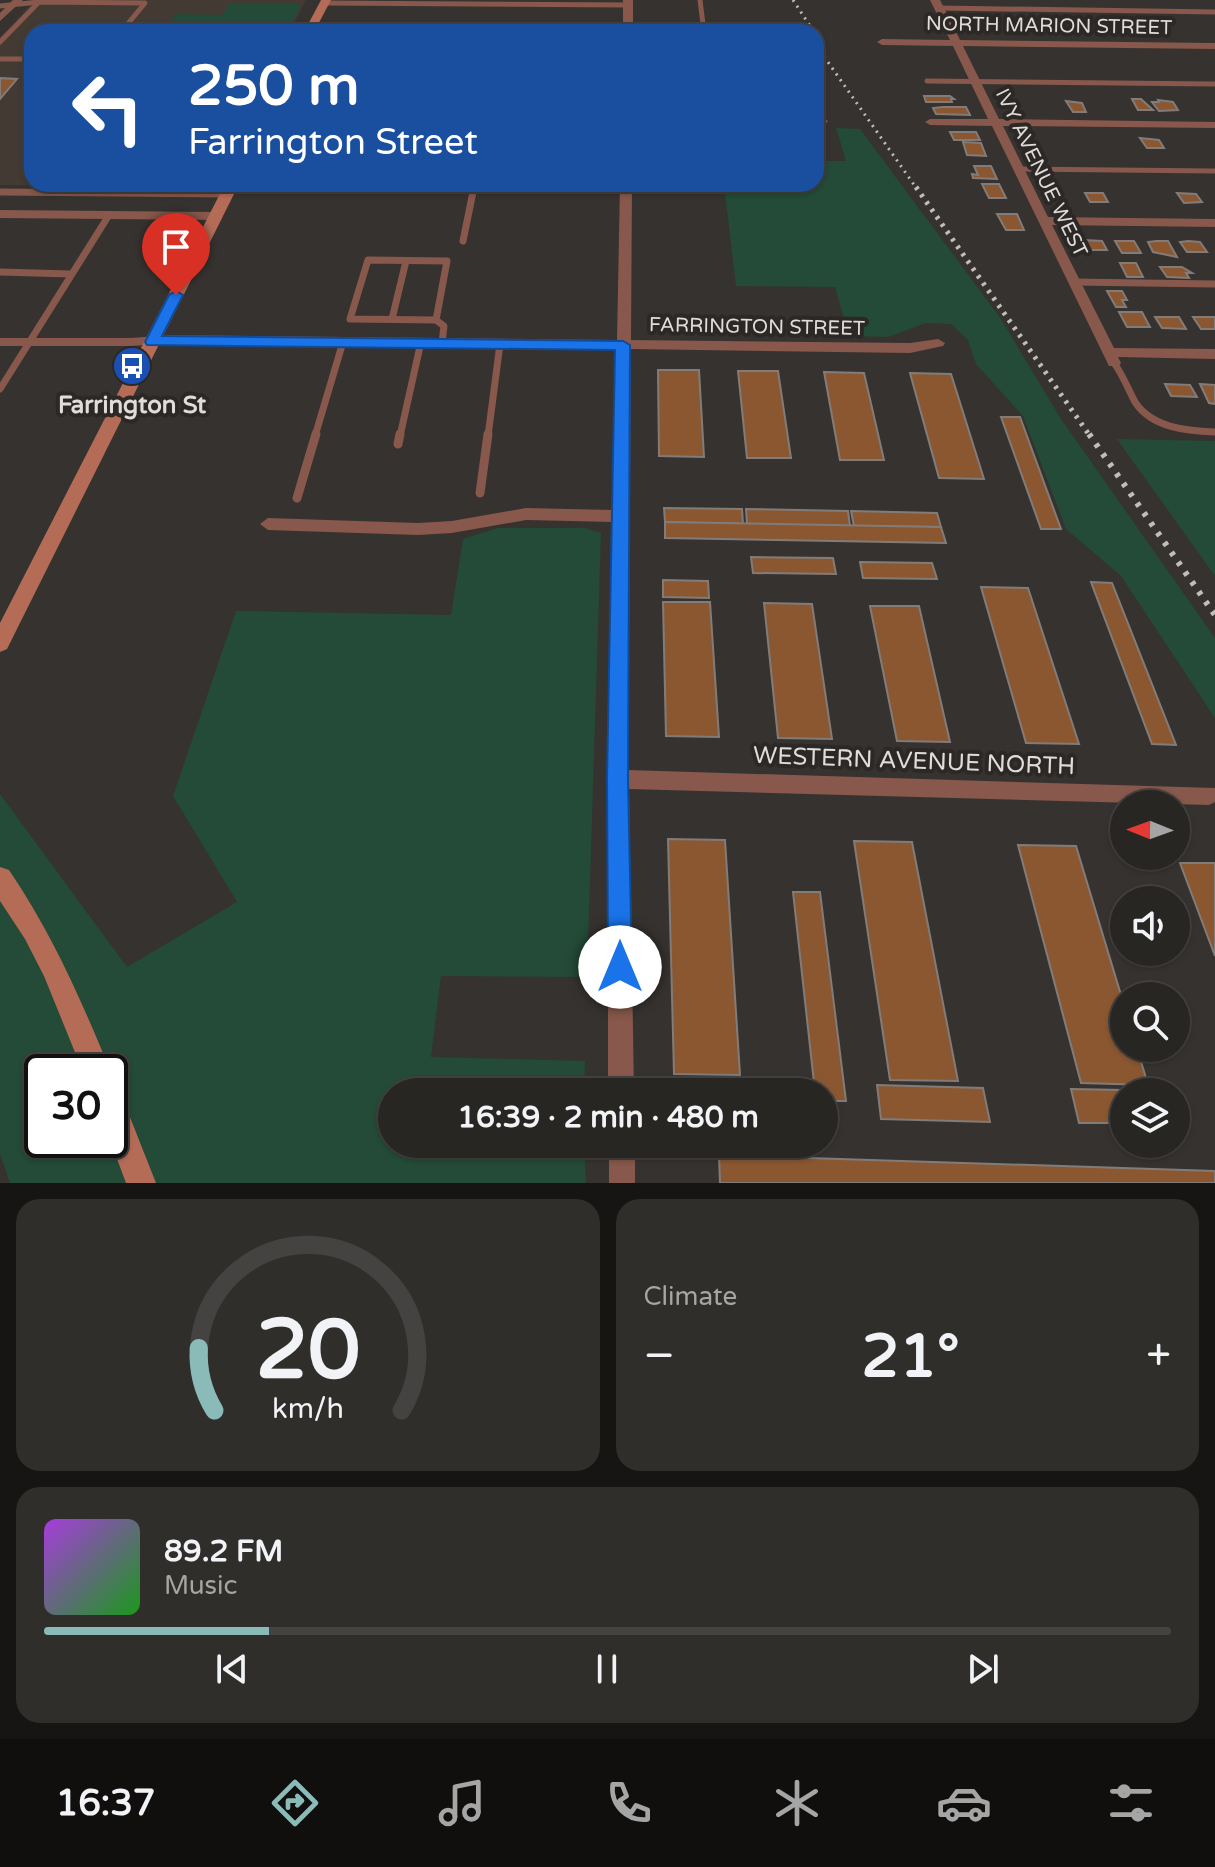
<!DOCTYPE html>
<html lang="en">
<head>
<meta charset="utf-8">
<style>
  :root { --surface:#282623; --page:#302e2b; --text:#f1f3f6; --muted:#a5a5a6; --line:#444341; --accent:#8bbbb9 }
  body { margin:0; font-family:"Varela Round",sans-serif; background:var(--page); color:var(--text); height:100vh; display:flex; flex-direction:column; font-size:30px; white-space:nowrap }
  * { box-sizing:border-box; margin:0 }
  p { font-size:26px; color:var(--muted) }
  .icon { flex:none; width:44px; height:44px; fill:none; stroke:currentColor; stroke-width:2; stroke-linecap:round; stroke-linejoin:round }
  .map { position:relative; height:1183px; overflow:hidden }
  .drawer { display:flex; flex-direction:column; gap:16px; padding:16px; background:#161513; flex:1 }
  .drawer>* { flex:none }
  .banner { position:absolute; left:24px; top:24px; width:800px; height:168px; border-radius:24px; box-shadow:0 2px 6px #0004,0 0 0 2px var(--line); background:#1a4fa0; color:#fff; overflow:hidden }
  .needle { width:52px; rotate:271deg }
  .fabs { position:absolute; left:1110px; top:790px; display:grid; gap:16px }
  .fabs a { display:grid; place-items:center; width:80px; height:80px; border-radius:50%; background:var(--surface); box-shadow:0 2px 6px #0004,0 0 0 2px var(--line); font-size:40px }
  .speed { position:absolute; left:24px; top:1054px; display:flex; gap:16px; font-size:40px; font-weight:700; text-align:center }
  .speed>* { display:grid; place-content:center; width:104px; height:104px; border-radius:50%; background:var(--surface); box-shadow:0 2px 6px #0004,0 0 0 2px var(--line); line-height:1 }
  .speed .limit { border:4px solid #111; border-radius:12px; background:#fff; color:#111 }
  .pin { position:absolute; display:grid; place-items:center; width:68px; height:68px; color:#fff; margin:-82px -34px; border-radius:50% 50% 50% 0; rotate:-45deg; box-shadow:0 0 8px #0007 }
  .pin .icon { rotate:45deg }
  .me { position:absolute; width:88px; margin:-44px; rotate:0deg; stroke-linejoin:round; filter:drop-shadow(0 0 6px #0008) }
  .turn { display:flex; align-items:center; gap:28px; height:168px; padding:0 32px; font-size:36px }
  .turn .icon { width:104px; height:104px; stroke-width:2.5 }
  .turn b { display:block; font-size:56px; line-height:68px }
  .big { font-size:60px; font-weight:800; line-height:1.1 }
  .drawer .widget { flex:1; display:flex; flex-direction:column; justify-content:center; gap:12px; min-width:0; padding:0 28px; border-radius:24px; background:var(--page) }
  .drawer .dial { align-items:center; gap:0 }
  .dial svg { height:208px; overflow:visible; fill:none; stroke:var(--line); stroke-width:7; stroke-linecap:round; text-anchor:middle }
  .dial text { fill:var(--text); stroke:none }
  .song { display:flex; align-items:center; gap:24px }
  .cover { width:96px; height:96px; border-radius:12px; background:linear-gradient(135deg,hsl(280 70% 55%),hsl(120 70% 35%)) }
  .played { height:8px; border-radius:4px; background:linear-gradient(90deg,var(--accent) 20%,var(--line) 20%) }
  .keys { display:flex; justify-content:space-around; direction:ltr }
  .heat { display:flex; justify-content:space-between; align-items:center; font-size:44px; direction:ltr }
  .drawer .tiles { flex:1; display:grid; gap:16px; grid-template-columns:1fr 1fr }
  .widget:last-child { grid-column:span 2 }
  .trip { position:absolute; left:378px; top:1078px; width:460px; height:80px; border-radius:40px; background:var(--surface); box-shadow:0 2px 6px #0004,0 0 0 2px var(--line); font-weight:800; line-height:80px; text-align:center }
  .tab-bar { display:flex; height:128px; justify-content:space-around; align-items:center; background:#100f0e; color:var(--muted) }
  .tab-bar .icon { width:56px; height:56px }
  .tab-bar .selected { color:var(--accent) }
  .tab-bar b { font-size:36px; color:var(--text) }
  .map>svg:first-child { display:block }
  .built { fill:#433a33 }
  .green { fill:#234b37; fill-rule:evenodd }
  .building { fill:#8a5730; stroke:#817c79; stroke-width:2 }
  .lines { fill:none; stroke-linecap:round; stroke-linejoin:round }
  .lane-far2 { stroke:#87584b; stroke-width:5 }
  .lane-far1 { stroke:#87584b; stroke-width:7 }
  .lane { stroke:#87584b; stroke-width:9 }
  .street { fill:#87584b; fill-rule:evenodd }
  .secondary { fill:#b56c57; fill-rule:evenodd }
  .rail-far2 { stroke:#c0bdbb; stroke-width:3; stroke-dasharray:2 5; stroke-linecap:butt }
  .rail-far1 { stroke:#c0bdbb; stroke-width:5; stroke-dasharray:3 6; stroke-linecap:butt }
  .rail { stroke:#c0bdbb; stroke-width:6; stroke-dasharray:4 8; stroke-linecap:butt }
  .route { fill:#1a73e8; stroke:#114b97; stroke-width:2 }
  .labels { text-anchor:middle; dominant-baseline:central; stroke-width:8; stroke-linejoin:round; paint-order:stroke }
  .far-street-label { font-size:20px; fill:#dfdcda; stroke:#2c2825 }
  .poi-label { font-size:24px; font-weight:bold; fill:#dfdcda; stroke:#2c2825 }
  .street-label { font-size:24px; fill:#dfdcda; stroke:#2c2825 }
</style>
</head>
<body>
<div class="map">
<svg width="1215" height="1183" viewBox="0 0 1215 1183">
  <rect width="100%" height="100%" fill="#36322f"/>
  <polygon class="built" points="35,0 306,0 289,32 32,32 32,184 208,184 207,187 0,185 0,37"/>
  <g class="green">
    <polygon points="230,3 295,3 301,6 287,32 163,32 176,14 222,15"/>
    <polygon points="836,128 860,129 1001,319 1061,419 1215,638 1215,718 1121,576 1066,529 1023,416 976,364 968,340 951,324 926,323 888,337 849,336 835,287 736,286 724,184 816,184 816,161 846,161"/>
    <polygon points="1117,439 1215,441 1215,576"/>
    <path d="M498 528H585L601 533 587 977 441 976 431 1057 585 1061 584 1092H392V1144H584L586 1183H10L0 1154V794L127 967 237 902 173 796 236 611 451 615 463 539ZM42 1072H110V1140H42Z"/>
  </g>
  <g class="building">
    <polygon points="0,78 17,79 0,99"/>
    <polygon points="924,96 950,96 954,99 951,99 952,102 926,102"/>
    <polygon points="1132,99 1141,99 1153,110 1138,110"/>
    <polygon points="1158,100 1173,102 1178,110 1159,111 1152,102 1159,102"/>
    <polygon points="1066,101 1082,103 1086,112 1073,112"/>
    <polygon points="943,107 966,107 970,115 936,114 933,108"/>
    <polygon points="950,132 976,132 980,140 954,140"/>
    <polygon points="1140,138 1159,140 1164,148 1147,148"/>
    <polygon points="963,142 981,143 986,156 967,155"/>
    <polygon points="974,166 991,166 997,179 973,178 972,174 978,175"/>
    <polygon points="982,184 999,184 1006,198 989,198"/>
    <polygon points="1085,193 1103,193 1108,202 1090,202"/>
    <polygon points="1177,193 1196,194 1202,202 1184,203"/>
    <polygon points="997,214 1017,214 1024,230 1006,230"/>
    <polygon points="1083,240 1102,241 1107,250 1088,250"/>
    <polygon points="1115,241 1134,241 1141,253 1122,253"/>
    <polygon points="1156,241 1168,241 1177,257 1153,252 1148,242"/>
    <polygon points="1188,241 1200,242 1207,252 1187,252 1180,242"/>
    <polygon points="1120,263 1136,263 1143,277 1127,277"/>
    <polygon points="1160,267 1182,267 1192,273 1186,273 1189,278 1167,277"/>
    <polygon points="1107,291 1122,291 1127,300 1122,300 1126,307 1116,307"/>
    <polygon points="1119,312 1142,312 1150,327 1127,327"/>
    <polygon points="1155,317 1179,317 1186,329 1162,328"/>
    <polygon points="1193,317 1215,317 1215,329 1201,329"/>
    <polygon points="658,370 699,370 704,457 659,456"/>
    <polygon points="738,371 778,371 791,458 747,458"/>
    <polygon points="824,372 864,373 884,460 840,460"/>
    <polygon points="910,373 951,374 984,479 939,478"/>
    <polygon points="1165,384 1190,385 1197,397 1171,396"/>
    <polygon points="1200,384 1215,385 1215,404 1209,403"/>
    <polygon points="1001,417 1020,417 1061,529 1041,529"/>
    <polygon points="664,508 742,509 743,524 665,522"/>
    <polygon points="746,509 848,511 850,526 747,524"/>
    <polygon points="851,511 937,513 941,527 854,526"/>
    <polygon points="665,522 941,527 946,543 665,538"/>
    <polygon points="751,557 833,558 836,574 753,573"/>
    <polygon points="860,562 932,563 937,579 863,578"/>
    <polygon points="663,580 708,581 709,598 663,597"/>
    <polygon points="1091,582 1112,583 1176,745 1152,744"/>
    <polygon points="981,587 1028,588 1079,744 1026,743"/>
    <polygon points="663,602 710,602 719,737 666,736"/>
    <polygon points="764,603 812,604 832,739 778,738"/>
    <polygon points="870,606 919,606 950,742 897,741"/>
    <polygon points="668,839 725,840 740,1075 674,1074"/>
    <polygon points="854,841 912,842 958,1081 890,1080"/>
    <polygon points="1018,845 1076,846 1124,1005 1124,1048 1137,1048 1148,1085 1081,1083"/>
    <polygon points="1180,863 1215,863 1215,956"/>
    <polygon points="793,892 820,892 846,1101 824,1101 824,1092 815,1092"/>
    <polygon points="877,1085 983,1088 990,1122 881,1119"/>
    <polygon points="1071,1089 1177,1091 1188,1125 1176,1124 1176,1092 1124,1092 1124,1123 1079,1123"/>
    <polygon points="719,1155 1215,1171 1215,1183 720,1183"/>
  </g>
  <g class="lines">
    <g class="lane-far2">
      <polyline points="700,0 704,32"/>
      <polyline points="324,3 628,5"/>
      <polyline points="0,6 39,2"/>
      <polyline points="939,8 1215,12"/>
      <polyline points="0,42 39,2 145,3 121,32"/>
      <polyline points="0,59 32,59"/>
      <polyline points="927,81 1215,84"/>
      <polyline points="1017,169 1215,171"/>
      <polyline points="240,184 474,186 473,189"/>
    </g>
    <g class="lane-far1">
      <polyline points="0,192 228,194"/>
      <polyline points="463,241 474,187"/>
      <polygon points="368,260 447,261 436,320 350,319"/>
      <polyline points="0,272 70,274"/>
      <polyline points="1073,282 1215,284"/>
      <polyline points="392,319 406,261"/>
      <polyline points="436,320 444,326 442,343"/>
      <path d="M1114 363C1123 375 1128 389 1135 402 1152 428 1187 431 1215 432"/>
      <polyline points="0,389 109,215"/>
      <polyline points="315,436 343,342"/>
      <polyline points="400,436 421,342"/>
      <polyline points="488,436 500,344"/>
    </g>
    <g class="lane">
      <polyline points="398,444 400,434"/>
      <polyline points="480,493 488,434"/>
      <polyline points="297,498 316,434"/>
    </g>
    <g class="street">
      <polygon points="13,0 23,0 0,21 0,13"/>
      <rect x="623" y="0" width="10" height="32"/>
      <polygon points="930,0 940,0 960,40 1215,43 1215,49 963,46 999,119 1215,122 1215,128 1003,126 1048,217 1215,219 1215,227 1052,225 1114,348 1215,349 1215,359 1118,357 1121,363 1119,366 1109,366 992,126 930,125 925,122 930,119 988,119 953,46 882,45 877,42 882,39 950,40"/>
      <polygon points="816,119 827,120 828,122 816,125"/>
      <polygon points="620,184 632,184 631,340 910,343 938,339 945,343 943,346 910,353 631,349 628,770 1215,788 1215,802 1209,805 629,789 634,1092 608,1092 608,779 613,522 526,520 452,533 418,535 268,530 260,524 268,518 418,523 452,521 526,508 613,510 617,349 173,343 131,346 0,346 0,338 131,338 173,335 617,340"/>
      <polygon points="0,210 216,212 222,216 216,220 0,218"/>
      <rect x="609" y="1144" width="26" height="39"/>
    </g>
    <g class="secondary">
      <polygon points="321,0 331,0 314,32 304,32"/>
      <polygon points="225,184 239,184 7,649 0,652 0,623"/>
      <path d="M0 867 9 870C54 937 80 998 111 1072L110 1074V1072H83L44 976 25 939 0 901Z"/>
      <polygon points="110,1088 120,1092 156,1183 126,1183 110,1140"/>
    </g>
    <g class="rail-far2">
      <polyline points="793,0 814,32"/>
      <polyline points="816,45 917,189"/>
    </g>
    <polyline class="rail-far1" points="916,187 1090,436"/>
    <polyline class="rail" points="1089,434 1215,615"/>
  </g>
  <polygon class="route" points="176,291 183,295 162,336 623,341 630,345 628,779 632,967 628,975 620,979 611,975 608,967 607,779 615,350 147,345 145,342 169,295"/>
  <defs>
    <symbol id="bus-disc" viewBox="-11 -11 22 22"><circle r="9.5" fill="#1a4fb4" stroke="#2c2825"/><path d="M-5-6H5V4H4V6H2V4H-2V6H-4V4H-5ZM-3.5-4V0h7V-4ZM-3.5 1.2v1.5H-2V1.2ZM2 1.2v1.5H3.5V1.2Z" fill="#fff"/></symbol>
  </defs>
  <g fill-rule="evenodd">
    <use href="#bus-disc" x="110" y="344" width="44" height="44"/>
  </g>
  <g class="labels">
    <g class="far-street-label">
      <text transform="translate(1049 26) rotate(1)">NORTH MARION STREET</text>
      <text transform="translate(1041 173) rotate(64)">IVY AVENUE WEST</text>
      <text transform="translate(757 327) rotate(1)">FARRINGTON STREET</text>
    </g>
    <g class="poi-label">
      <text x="132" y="405">Farrington St</text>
    </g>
    <g class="street-label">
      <text transform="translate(914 761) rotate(2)">WESTERN AVENUE NORTH</text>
    </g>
  </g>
</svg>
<div class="fabs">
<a><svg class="needle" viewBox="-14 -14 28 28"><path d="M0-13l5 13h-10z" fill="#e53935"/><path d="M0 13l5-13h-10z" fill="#a5a5a6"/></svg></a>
<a><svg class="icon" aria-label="sound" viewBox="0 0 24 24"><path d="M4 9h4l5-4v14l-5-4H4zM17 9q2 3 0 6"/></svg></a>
<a><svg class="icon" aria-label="search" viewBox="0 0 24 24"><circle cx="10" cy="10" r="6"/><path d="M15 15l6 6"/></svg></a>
<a><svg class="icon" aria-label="layers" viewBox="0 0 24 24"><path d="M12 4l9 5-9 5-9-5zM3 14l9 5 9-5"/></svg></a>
</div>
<div class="speed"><div class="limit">30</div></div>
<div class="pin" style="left:176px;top:295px;background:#d93025"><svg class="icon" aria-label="arrive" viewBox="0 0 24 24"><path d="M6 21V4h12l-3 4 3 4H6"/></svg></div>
<svg class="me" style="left:620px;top:967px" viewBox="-20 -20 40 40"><circle r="19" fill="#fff"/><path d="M0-13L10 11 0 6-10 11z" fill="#1a73e8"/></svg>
<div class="trip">16:39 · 2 min · 480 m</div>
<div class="banner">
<div class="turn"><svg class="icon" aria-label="left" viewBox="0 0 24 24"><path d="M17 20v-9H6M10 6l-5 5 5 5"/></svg><div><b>250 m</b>Farrington Street</div></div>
</div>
</div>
<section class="drawer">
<div class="tiles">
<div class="widget dial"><svg viewBox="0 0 100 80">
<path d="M14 69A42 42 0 1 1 86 69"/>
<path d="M14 69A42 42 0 0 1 8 45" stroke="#8bbbb9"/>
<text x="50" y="56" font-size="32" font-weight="700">20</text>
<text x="50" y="72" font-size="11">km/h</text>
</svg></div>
<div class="widget"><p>Climate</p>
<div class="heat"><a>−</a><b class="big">21°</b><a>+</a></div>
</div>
<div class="widget">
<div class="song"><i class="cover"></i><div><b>89.2 FM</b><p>Music</p></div></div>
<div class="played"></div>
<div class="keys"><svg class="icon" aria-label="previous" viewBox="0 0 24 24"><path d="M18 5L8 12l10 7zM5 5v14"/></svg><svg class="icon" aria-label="pause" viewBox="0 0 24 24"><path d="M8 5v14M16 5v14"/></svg><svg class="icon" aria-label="next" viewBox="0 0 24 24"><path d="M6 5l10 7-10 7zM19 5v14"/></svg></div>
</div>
</div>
</section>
<nav class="tab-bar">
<b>16:37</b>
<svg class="icon selected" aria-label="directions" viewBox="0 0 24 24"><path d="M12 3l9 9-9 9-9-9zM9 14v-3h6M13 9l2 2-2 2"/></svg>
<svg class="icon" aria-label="music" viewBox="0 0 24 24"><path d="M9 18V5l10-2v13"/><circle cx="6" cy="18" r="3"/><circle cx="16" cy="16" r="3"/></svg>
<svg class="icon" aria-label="phone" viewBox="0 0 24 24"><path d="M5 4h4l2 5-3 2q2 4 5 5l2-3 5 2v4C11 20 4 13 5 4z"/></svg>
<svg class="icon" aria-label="climate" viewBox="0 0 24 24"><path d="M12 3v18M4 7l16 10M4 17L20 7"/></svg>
<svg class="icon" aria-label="car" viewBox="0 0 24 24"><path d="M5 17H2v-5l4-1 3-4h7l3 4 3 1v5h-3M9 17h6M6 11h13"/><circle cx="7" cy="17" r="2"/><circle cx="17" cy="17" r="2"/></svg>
<svg class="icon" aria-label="filters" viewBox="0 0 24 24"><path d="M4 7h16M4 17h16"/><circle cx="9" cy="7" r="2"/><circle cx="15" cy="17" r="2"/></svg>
</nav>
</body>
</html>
